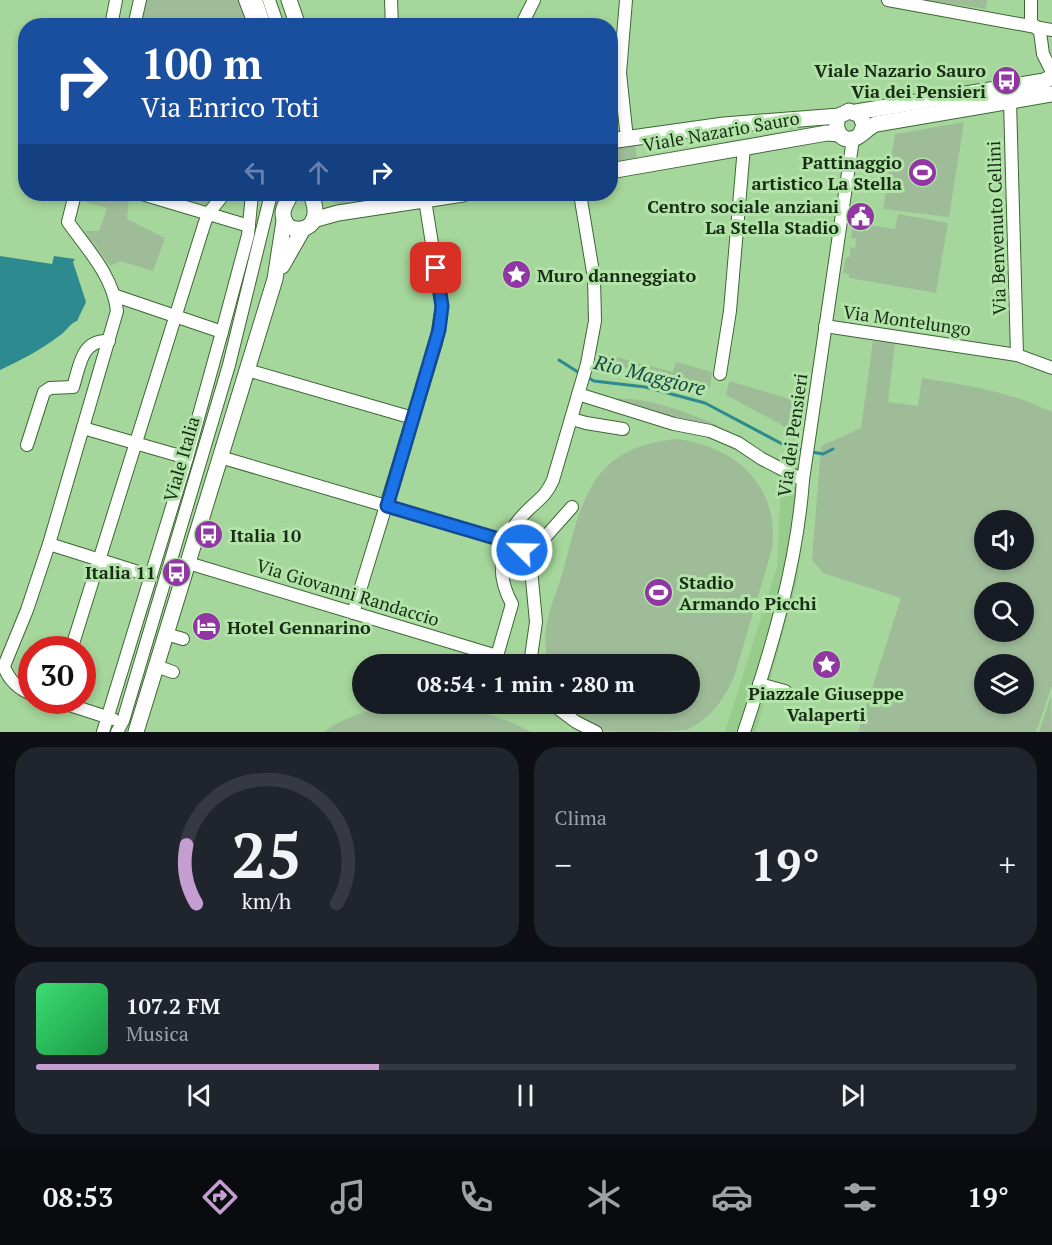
<!DOCTYPE html>
<html lang="it">
<head>
<meta charset="utf-8">
<style>
  :root { --surface:#171b24; --page:#20242c; --text:#f1f3f6; --muted:#9ea1a6; --line:#363941; --accent:#c59ed1 }
  body { margin:0; font-family:"PT Serif",serif; background:var(--page); color:var(--text); height:100vh; display:flex; flex-direction:column; font-size:22px; white-space:nowrap }
  * { box-sizing:border-box; margin:0 }
  p { font-size:20px; color:var(--muted) }
  .icon { flex:none; width:33px; height:33px; fill:none; stroke:currentColor; stroke-width:2; stroke-linecap:round; stroke-linejoin:round }
  .map { position:relative; height:732px; overflow:hidden }
  .details { display:flex; flex-direction:column; gap:15px; padding:15px; background:#0d0f14; flex:1 }
  .details>* { flex:none }
  .hud { position:absolute; left:18px; top:18px; width:600px; height:183px; border-radius:24px; box-shadow:0 3px 9px #0003; background:#1a4fa0; color:#fff; overflow:hidden }
  .fabs { position:absolute; left:974px; top:510px; display:grid; gap:12px }
  .fabs a { display:grid; place-items:center; width:60px; height:60px; border-radius:50%; background:var(--surface); box-shadow:0 3px 9px #0003; font-size:30px }
  .speed { position:absolute; left:18px; top:636px; display:flex; gap:12px; font-size:30px; font-weight:700; text-align:center }
  .speed>* { display:grid; place-content:center; width:78px; height:78px; border-radius:50%; background:var(--surface); box-shadow:0 3px 9px #0003; line-height:1 }
  .speed .limit { border:9px solid #d22; background:#fff; color:#111 }
  .pin { position:absolute; display:grid; place-items:center; width:51px; height:51px; color:#fff; margin:-26px; border-radius:12px; box-shadow:0 3px 9px #0006 }
  .me { position:absolute; width:66px; margin:-33px; rotate:293deg; stroke-linejoin:round; filter:drop-shadow(0 0 4px #0008) }
  .turn { display:flex; align-items:center; gap:21px; height:126px; padding:0 24px; font-size:27px }
  .turn .icon { width:78px; height:78px; stroke-width:2.5 }
  .turn b { display:block; font-size:42px; line-height:51px }
  .lanes { display:flex; align-items:center; height:57px; padding:0 24px; background:#0003; justify-content:center; gap:30px; direction:ltr }
  .lanes .off { opacity:.35 }
  .big { font-size:45px; font-weight:600; line-height:1.1 }
  .details .tile { flex:1; display:flex; flex-direction:column; justify-content:center; gap:9px; min-width:0; padding:0 21px; border-radius:24px; background:var(--page) }
  .details .dial { align-items:center; gap:0 }
  .dial svg { height:156px; overflow:visible; fill:none; stroke:var(--line); stroke-width:7; stroke-linecap:round; text-anchor:middle }
  .dial text { fill:var(--text); stroke:none }
  .song { display:flex; align-items:center; gap:18px }
  .cover { width:72px; height:72px; border-radius:9px; background:linear-gradient(135deg,hsl(140 70% 55%),hsl(140 70% 35%)) }
  .played { height:6px; border-radius:3px; background:linear-gradient(90deg,var(--accent) 35%,var(--line) 35%) }
  .keys { display:flex; justify-content:space-around; direction:ltr }
  .heat { display:flex; justify-content:space-between; align-items:center; font-size:33px; direction:ltr }
  .details .tiles { flex:1; display:grid; gap:15px; grid-template-columns:1fr 1fr }
  .tile:last-child { grid-column:span 2 }
  .trip { position:absolute; left:352px; top:654px; width:348px; height:60px; border-radius:30px; background:var(--surface); box-shadow:0 3px 9px #0003; font-weight:600; line-height:60px; text-align:center }
  .menu { display:flex; height:96px; justify-content:space-around; align-items:center; background:#090b0e; color:var(--muted) }
  .menu .icon { width:42px; height:42px }
  .menu .current { color:var(--accent) }
  .menu b { font-size:27px; color:var(--text) }
  .map>svg:first-child { display:block }
  .built { fill:#97cc8c }
  .green { fill:#9fbc99; fill-rule:evenodd }
  .water { fill:#2d8a8f }
  .lines { fill:none; stroke-linecap:round; stroke-linejoin:round }
  .stream { stroke:#2d8a8f; stroke-width:3 }
  .minor-casing { stroke:#3c6833; stroke-width:14 }
  .major-casing { stroke:#3c6833; stroke-width:17 }
  .minor { stroke:#fff; stroke-width:12 }
  .major { stroke:#fff; stroke-width:15 }
  .route-casing { stroke:#114b97; stroke-width:15 }
  .route { stroke:#1a73e8; stroke-width:10 }
  .labels { text-anchor:middle; dominant-baseline:central; stroke-width:6; stroke-linejoin:round; paint-order:stroke }
  .poi-label { font-size:18px; font-weight:bold; fill:#192c15; stroke:#b2e3a8; text-anchor:end }
  .street-label { font-size:18px; fill:#192c15; stroke:#b2e3a8 }
  .water-label { font-size:20px; font-style:italic; fill:#1c4547; stroke:#b2e3a8 }
</style>
</head>
<body>
<div class="map">
<svg width="1052" height="732" viewBox="0 0 1052 732">
  <rect width="100%" height="100%" fill="#a5d69b"/>
  <polygon class="built" points="782,457 803,457 798,578 756,732 725,732 777,567"/>
  <g class="green">
    <polygon points="146,0 240,0 250,26 140,26"/>
    <polygon points="926,0 987,0 986,9"/>
    <polygon points="964,122 949,217 883,209 895,134"/>
    <polygon points="634,143 637,159 611,164 611,147"/>
    <polygon points="85,194 114,194 129,197 127,219 165,238 153,271 120,261 110,266 85,231 99,231 107,208 83,201"/>
    <polygon points="163,194 216,194 206,205"/>
    <polygon points="358,194 433,194 345,206 330,201 331,198 348,202 358,201"/>
    <polygon points="898,214 948,223 936,293 849,278 849,274 843,273 846,257 850,257 850,247 855,248 856,239 851,238 852,228 868,231 869,225 895,229"/>
    <path d="M873 341 895 343 888 402 918 406 922 378C967 385 1011 392 1052 412V686L1036 732H858L901 598 823 573 812 560 821 446 861 428ZM984 520H1023V560H984ZM984 592H1023V632H984ZM984 664H1023V704H984Z"/>
    <path d="M600 353 673 372 676 362 712 372 710 388C674 374 635 365 596 367Z"/>
    <polygon points="729,381 800,402 795,432 726,395"/>
    <path d="M619 398C654 400 685 411 717 425L715 428 619 402Z"/>
    <path d="M676 439C735 446 780 485 772 549L734 677C724 699 711 718 689 729 680 732 615 732 605 731 591 726 577 715 568 704H690V664H549C545 651 544 637 547 623 550 607 557 591 562 575 572 540 579 496 605 468 624 449 649 442 676 439Z"/>
    <polygon points="1051,696 1052,732 1039,732"/>
    <path d="M411 704C453 703 495 712 531 732H324C349 713 381 707 411 704Z"/>
  </g>
  <path class="water" d="M0 256 52 264 54 256 75 259 73 262 86 302 77 321C70 323 66 332 59 336 41 350 21 360 0 370Z"/>
  <g class="lines">
    <g class="stream">
      <polyline points="559,360 581,374"/>
      <polyline points="587,377 594,381 645,387 705,403 788,447 805,450"/>
      <polyline points="812,452 823,454 833,449"/>
    </g>
    <defs>
      <g id="minor">
        <polyline points="245,0 255,26"/>
        <polyline points="256,0 265,26"/>
        <polyline points="269,0 278,26"/>
        <polyline points="391,0 392,26"/>
        <polyline points="626,0 620,73 627,139"/>
        <polyline points="888,0 1052,30"/>
        <polyline points="1031,0 1031,22 1040,32 1043,54 1052,72"/>
        <polyline points="111,26 116,0"/>
        <polyline points="134,26 140,0"/>
        <polyline points="521,26 534,0"/>
        <polyline points="1010,101 1017,355"/>
        <polyline points="142,194 249,226"/>
        <polyline points="116,296 222,332"/>
        <polyline points="825,326 1017,355 1052,368"/>
        <polyline points="247,370 413,418"/>
        <polyline points="720,374 730,311 744,147"/>
        <polyline points="578,394 674,424 710,431 738,443 762,459 803,480"/>
        <polyline points="572,419 586,423 623,429"/>
        <polyline points="83,428 187,458"/>
        <path d="M27 445 44 392 50 388 73 387C80 366 81 339 109 341"/>
        <polyline points="220,457 522,546"/>
        <circle cx="531" cy="549" r="9"/>
        <polyline points="49,544 151,576"/>
        <polyline points="539,544 572,507"/>
        <polyline points="530,558 536,622 530,664"/>
        <polyline points="188,563 497,656"/>
        <polyline points="353,613 436,343 442,306 425,200"/>
        <polyline points="166,634 183,639"/>
        <polyline points="71,650 204,225 208,214 224,194"/>
        <path d="M497 656 512 604C494 572 500 537 527 511 539 499 546 496 553 480L587 364 595 321 594 278 580 194"/>
        <polyline points="497,656 504,663 508,664"/>
        <polyline points="156,666 173,672"/>
        <polyline points="759,684 785,691"/>
        <path d="M32 694C19 690 8 679 4 666L27 610 49 544 117 311C113 276 88 250 68 222L75 194"/>
        <polyline points="54,700 113,719"/>
        <polyline points="552,704 576,722 596,732"/>
        <polyline points="103,732 187,458 222,332 248,235 252,194"/>
        <polyline points="117,732 123,721 229,365 271,194"/>
        <path d="M744 732C771 650 797 566 803 480L853 139"/>
      </g>
      <g id="major">
        <polyline points="289,0 298,26"/>
        <polyline points="856,112 1044,81 1052,77"/>
        <path d="M861 133 864 125 860 115 849 111 839 116C833 127 840 144 855 138 863 135 868 127 876 124L1052 94"/>
        <polyline points="610,141 724,125 839,116"/>
        <polyline points="610,171 827,133 839,134"/>
        <path d="M291 194C285 206 278 213 288 226 299 233 314 228 315 214 316 207 313 200 311 194"/>
        <polyline points="313,220 338,213 463,194"/>
        <polyline points="282,266 303,229"/>
        <polyline points="136,732 275,279 284,221"/>
      </g>
    </defs>
    <use href="#minor" class="minor-casing"/>
    <use href="#major" class="major-casing"/>
    <use href="#minor" class="minor"/>
    <use href="#major" class="major"/>
  </g>
  <g class="lines">
    <defs>
      <polyline id="route" points="436,268 442,306 439,330 387,506 522,546 522,550"/>
    </defs>
    <use href="#route" class="route-casing"/>
    <use href="#route" class="route"/>
  </g>
  <defs>
    <symbol id="bus-disc" viewBox="-11 -11 22 22"><circle r="9.5" fill="#9037a3" stroke="#b2e3a8"/><path d="M-5-6H5V4H4V6H2V4H-2V6H-4V4H-5ZM-3.5-4V0h7V-4ZM-3.5 1.2v1.5H-2V1.2ZM2 1.2v1.5H3.5V1.2Z" fill="#fff"/></symbol>
    <symbol id="stadium-disc" viewBox="-11 -11 22 22"><circle r="9.5" fill="#9037a3" stroke="#b2e3a8"/><path d="M0-5a6.5 5 0 1 0 0 10a6.5 5 0 1 0 0-10ZM-3.5-1.8h7v3.6h-7Z" fill="#fff"/></symbol>
    <symbol id="civic-disc" viewBox="-11 -11 22 22"><circle r="9.5" fill="#9037a3" stroke="#b2e3a8"/><path d="M-.6-6.5H3V-4.5H.6V-3L4-1V1h2V6H-6V1h2V-1L-.6-3ZM-1.2 2.5V6h2.4V2.5Z" fill="#fff"/></symbol>
    <symbol id="sight-disc" viewBox="-11 -11 22 22"><circle r="9.5" fill="#9037a3" stroke="#b2e3a8"/><path d="M0-6L1.8-2.2L6-1.7L2.9 1.2L3.7 5.4L0 3.3L-3.7 5.4L-2.9 1.2L-6-1.7L-1.8-2.2Z" fill="#fff"/></symbol>
    <symbol id="hotel-disc" viewBox="-11 -11 22 22"><circle r="9.5" fill="#9037a3" stroke="#b2e3a8"/><path d="M-6-4.5h1.5V1H6V5H4.5V3h-9V5H-6ZM-4 0a1.8 1.8 0 1 1 3.6 0ZM.5 0V-2.5h3Q6-2.5 6 0Z" fill="#fff"/></symbol>
  </defs>
  <g fill-rule="evenodd">
    <use href="#bus-disc" x="990" y="64" width="33" height="33"/>
    <use href="#stadium-disc" x="906" y="156" width="33" height="33"/>
    <use href="#civic-disc" x="844" y="200" width="33" height="33"/>
    <use href="#sight-disc" x="500" y="258" width="33" height="33"/>
    <use href="#bus-disc" x="192" y="518" width="33" height="33"/>
    <use href="#bus-disc" x="160" y="556" width="33" height="33"/>
    <use href="#stadium-disc" x="642" y="576" width="33" height="33"/>
    <use href="#hotel-disc" x="190" y="610" width="33" height="33"/>
    <use href="#sight-disc" x="810" y="648" width="33" height="33"/>
  </g>
  <g class="labels">
    <g class="poi-label">
      <text x="986" y="70">Viale Nazario Sauro<tspan x="986" dy="21">Via dei Pensieri</tspan></text>
      <text x="902" y="162">Pattinaggio<tspan x="902" dy="21">artistico La Stella</tspan></text>
      <text x="839" y="206">Centro sociale anziani<tspan x="839" dy="21">La Stella Stadio</tspan></text>
      <text x="537" y="275" text-anchor="start">Muro danneggiato</text>
      <text x="230" y="535" text-anchor="start">Italia 10</text>
      <text x="156" y="572">Italia 11</text>
      <text x="679" y="582" text-anchor="start">Stadio<tspan x="679" dy="21">Armando Picchi</tspan></text>
      <text x="227" y="627" text-anchor="start">Hotel Gennarino</text>
      <text x="826" y="693" text-anchor="middle">Piazzale Giuseppe<tspan x="826" dy="21">Valaperti</tspan></text>
    </g>
    <g class="street-label">
      <text transform="translate(721 131) rotate(-10)">Viale Nazario Sauro</text>
      <text transform="translate(996 228) rotate(-92)">Via Benvenuto Cellini</text>
      <text transform="translate(907 320) rotate(8)">Via Montelungo</text>
      <text transform="translate(792 435) rotate(-82)">Via dei Pensieri</text>
      <text transform="translate(181 459) rotate(-74)">Viale Italia</text>
      <text transform="translate(348 592) rotate(17)">Via Giovanni Randaccio</text>
    </g>
    <g class="water-label">
      <text transform="translate(650 375) rotate(14)">Rio Maggiore</text>
    </g>
  </g>
</svg>
<div class="fabs">
<a><svg class="icon" aria-label="sound" viewBox="0 0 24 24"><path d="M4 9h4l5-4v14l-5-4H4zM17 9q2 3 0 6"/></svg></a>
<a><svg class="icon" aria-label="search" viewBox="0 0 24 24"><circle cx="10" cy="10" r="6"/><path d="M15 15l6 6"/></svg></a>
<a><svg class="icon" aria-label="layers" viewBox="0 0 24 24"><path d="M12 4l9 5-9 5-9-5zM3 14l9 5 9-5"/></svg></a>
</div>
<div class="speed"><div class="limit">30</div></div>
<div class="pin" style="left:436px;top:268px;background:#d93025"><svg class="icon" aria-label="arrive" viewBox="0 0 24 24"><path d="M6 21V4h12l-3 4 3 4H6"/></svg></div>
<svg class="me" style="left:522px;top:550px" viewBox="-20 -20 40 40"><circle r="17" fill="#1a73e8" stroke="#fff" stroke-width="3"/><path d="M0-11L8 9 0 5-8 9z" fill="#fff"/></svg>
<div class="trip">08:54 · 1 min · 280 m</div>
<div class="hud">
<div class="turn"><svg class="icon" aria-label="right" viewBox="0 0 24 24"><path d="M7 20v-9h11M14 6l5 5-5 5"/></svg><div><b>100 m</b>Via Enrico Toti</div></div>
<div class="lanes"><svg class="icon off" aria-label="left" viewBox="0 0 24 24"><path d="M17 20v-9H6M10 6l-5 5 5 5"/></svg><svg class="icon off" aria-label="ahead" viewBox="0 0 24 24"><path d="M12 20V5M6 11l6-6 6 6"/></svg><svg class="icon" aria-label="right" viewBox="0 0 24 24"><path d="M7 20v-9h11M14 6l5 5-5 5"/></svg></div>
</div>
</div>
<section class="details">
<div class="tiles">
<div class="tile dial"><svg viewBox="0 0 100 80">
<path d="M14 69A42 42 0 1 1 86 69"/>
<path d="M14 69A42 42 0 0 1 9 39" stroke="#c59ed1"/>
<text x="50" y="56" font-size="32" font-weight="700">25</text>
<text x="50" y="72" font-size="11">km/h</text>
</svg></div>
<div class="tile"><p>Clima</p>
<div class="heat"><a>−</a><b class="big">19°</b><a>+</a></div>
</div>
<div class="tile">
<div class="song"><i class="cover"></i><div><b>107.2 FM</b><p>Musica</p></div></div>
<div class="played"></div>
<div class="keys"><svg class="icon" aria-label="previous" viewBox="0 0 24 24"><path d="M18 5L8 12l10 7zM5 5v14"/></svg><svg class="icon" aria-label="pause" viewBox="0 0 24 24"><path d="M8 5v14M16 5v14"/></svg><svg class="icon" aria-label="next" viewBox="0 0 24 24"><path d="M6 5l10 7-10 7zM19 5v14"/></svg></div>
</div>
</div>
</section>
<nav class="menu">
<b>08:53</b>
<svg class="icon current" aria-label="directions" viewBox="0 0 24 24"><path d="M12 3l9 9-9 9-9-9zM9 14v-3h6M13 9l2 2-2 2"/></svg>
<svg class="icon" aria-label="music" viewBox="0 0 24 24"><path d="M9 18V5l10-2v13"/><circle cx="6" cy="18" r="3"/><circle cx="16" cy="16" r="3"/></svg>
<svg class="icon" aria-label="phone" viewBox="0 0 24 24"><path d="M5 4h4l2 5-3 2q2 4 5 5l2-3 5 2v4C11 20 4 13 5 4z"/></svg>
<svg class="icon" aria-label="climate" viewBox="0 0 24 24"><path d="M12 3v18M4 7l16 10M4 17L20 7"/></svg>
<svg class="icon" aria-label="car" viewBox="0 0 24 24"><path d="M5 17H2v-5l4-1 3-4h7l3 4 3 1v5h-3M9 17h6M6 11h13"/><circle cx="7" cy="17" r="2"/><circle cx="17" cy="17" r="2"/></svg>
<svg class="icon" aria-label="filters" viewBox="0 0 24 24"><path d="M4 7h16M4 17h16"/><circle cx="9" cy="7" r="2"/><circle cx="15" cy="17" r="2"/></svg>
<b>19°</b>
</nav>
</body>
</html>
